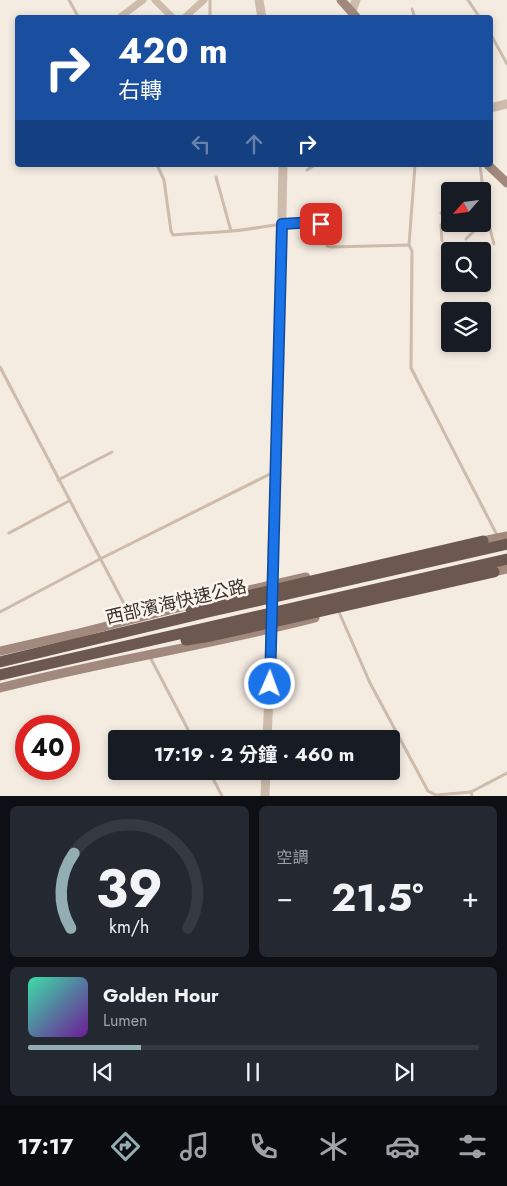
<!DOCTYPE html>
<html lang="zh-TW">
<head>
<meta charset="utf-8">
<style>
  :root { --surface:#171b24; --page:#242831; --text:#f1f3f6; --muted:#9ea1a6; --line:#363941; --accent:#92aeb2 }
  body { margin:0; font-family:Jost,"Noto Sans TC",sans-serif; background:var(--page); color:var(--text); height:100vh; display:flex; flex-direction:column; font-size:19px; white-space:nowrap }
  * { box-sizing:border-box; margin:0 }
  p { font-size:16px; color:var(--muted) }
  .icon { flex:none; width:28px; height:28px; fill:none; stroke:currentColor; stroke-width:2; stroke-linecap:round; stroke-linejoin:round }
  .map { position:relative; height:796px; overflow:hidden }
  .details { display:flex; flex-direction:column; gap:10px; padding:10px; background:#0d0f14; flex:1 }
  .details>* { flex:none }
  .top-card { position:absolute; left:15px; top:15px; width:478px; height:152px; border-radius:5px; box-shadow:0 2px 8px #0003; background:#1a4fa0; color:#fff; overflow:hidden }
  .needle { width:32px; rotate:242deg }
  .fabs { position:absolute; left:441px; top:182px; display:grid; gap:10px }
  .fabs a { display:grid; place-items:center; width:50px; height:50px; border-radius:5px; background:var(--surface); box-shadow:0 2px 8px #0003; font-size:25px }
  .speed { position:absolute; left:15px; top:715px; display:flex; gap:10px; font-size:25px; font-weight:700; text-align:center }
  .speed>* { display:grid; place-content:center; width:65px; height:65px; border-radius:50%; background:var(--surface); box-shadow:0 2px 8px #0003; line-height:1 }
  .speed .limit { border:8px solid #d22; background:#fff; color:#111 }
  .pin { position:absolute; display:grid; place-items:center; width:42px; height:42px; color:#fff; margin:-21px; border-radius:10px; box-shadow:0 2px 8px #0006 }
  .me { position:absolute; width:55px; margin:-28px; rotate:2deg; stroke-linejoin:round; filter:drop-shadow(0 0 4px #0008) }
  .turn { display:flex; align-items:center; gap:18px; height:105px; padding:0 20px; font-size:22px }
  .turn .icon { width:65px; height:65px; stroke-width:2.5 }
  .turn b { display:block; font-size:35px; line-height:42px }
  .lanes { display:flex; align-items:center; height:48px; padding:0 20px; background:#0003; justify-content:center; gap:25px; direction:ltr }
  .lanes .off { opacity:.35 }
  .big { font-size:38px; font-weight:700; line-height:1.1 }
  .details .card { flex:1; display:flex; flex-direction:column; justify-content:center; gap:8px; min-width:0; padding:0 18px; border-radius:8px; background:var(--page) }
  .details .dial { align-items:center; gap:0 }
  .dial svg { height:130px; overflow:visible; fill:none; stroke:var(--line); stroke-width:7; stroke-linecap:round; text-anchor:middle }
  .dial text { fill:var(--text); stroke:none }
  .song { display:flex; align-items:center; gap:15px }
  .cover { width:60px; height:60px; border-radius:8px; background:linear-gradient(135deg,hsl(160 70% 55%),hsl(280 70% 35%)) }
  .played { height:5px; border-radius:2px; background:linear-gradient(90deg,var(--accent) 25%,var(--line) 25%) }
  .keys { display:flex; justify-content:space-around; direction:ltr }
  .heat { display:flex; justify-content:space-between; align-items:center; font-size:28px; direction:ltr }
  .details .tiles { flex:1; display:grid; gap:10px; grid-template-columns:1fr 1fr }
  .card:last-child { grid-column:span 2 }
  .trip { position:absolute; left:108px; top:730px; width:292px; height:50px; border-radius:5px; background:var(--surface); box-shadow:0 2px 8px #0003; font-weight:700; line-height:50px; text-align:center }
  .dock { display:flex; height:80px; justify-content:space-around; align-items:center; background:#090b0e; color:var(--muted) }
  .dock .icon { width:35px; height:35px }
  .dock .current { color:var(--accent) }
  .dock b { font-size:22px; color:var(--text) }
  .map>svg:first-child { display:block }
  .lines { fill:none; stroke-linecap:round; stroke-linejoin:round }
  .service { stroke:#cdbbac; stroke-width:3 }
  .minor { stroke:#cdbbac; stroke-width:7 }
  .tertiary { stroke:#cdbbac; stroke-width:9 }
  .secondary { stroke:#a18a7d; stroke-width:9 }
  .trunk { stroke:#6c584f; stroke-width:11 }
  .route-casing { stroke:#114b97; stroke-width:12 }
  .route { stroke:#1a73e8; stroke-width:9 }
  .labels { text-anchor:middle; dominant-baseline:central; stroke-width:5; stroke-linejoin:round; paint-order:stroke }
  .street-label { font-size:18px; fill:#3b302b; stroke:#fbf5ee }
</style>
</head>
<body>
<div class="map">
<svg width="507" height="796" viewBox="0 0 507 796">
  <rect width="100%" height="100%" fill="#f4ebe1"/>
  <g class="lines">
    <g class="service">
      <polyline points="69,0 79,18"/>
      <polyline points="210,0 210,18"/>
      <polyline points="468,0 480,18"/>
      <polyline points="412,9 415,18"/>
      <polyline points="490,33 507,64"/>
      <path d="M157 165 164 180 171 231 173 235C193 233 213 233 232 231 251 230 307 217 321 224L327 246 331 247 409 245 412 251 411 368 498 537"/>
      <polyline points="480,165 486,214 494,244"/>
      <polyline points="307,170 315,165"/>
      <polyline points="216,177 231,231"/>
      <polyline points="441,213 450,210"/>
      <polyline points="466,239 475,230 489,224"/>
      <polyline points="442,241 441,225 450,223"/>
      <polyline points="409,245 415,165"/>
      <polyline points="0,367 131,617"/>
      <polyline points="58,480 112,452"/>
      <polyline points="9,533 69,501"/>
      <polyline points="0,612 100,559 272,473"/>
      <polyline points="339,612 370,683 428,791 436,795 471,792"/>
      <polyline points="150,657 193,739"/>
      <polyline points="209,771 222,796"/>
      <polyline points="472,796 471,792 507,773"/>
    </g>
    <g class="minor">
      <polyline points="155,0 173,18"/>
      <polyline points="119,18 143,0"/>
      <polyline points="184,18 204,0"/>
    </g>
    <g class="tertiary">
      <polyline points="259,0 262,18"/>
      <polyline points="352,11 356,0"/>
      <polyline points="490,108 507,104"/>
      <polyline points="267,739 272,629 271,584 280,304 283,165"/>
      <polyline points="265,796 266,771"/>
    </g>
    <g class="secondary">
      <polyline points="341,0 357,18"/>
      <polyline points="488,165 507,183"/>
      <polyline points="478,542 507,536"/>
      <polyline points="489,573 507,569"/>
      <polyline points="236,593 306,577"/>
      <polyline points="0,651 75,634 197,603"/>
      <path d="M0 688C104 661 211 645 315 618"/>
    </g>
    <g class="trunk">
      <polyline points="191,609 483,541"/>
      <polyline points="186,640 211,636 494,572"/>
      <polyline points="0,662 208,612 507,544"/>
      <polyline points="0,675 507,559"/>
    </g>
  </g>
  <g class="lines">
    <defs>
      <polyline id="route" points="270,684 282,224 314,222 321,224"/>
    </defs>
    <use href="#route" class="route-casing"/>
    <use href="#route" class="route"/>
  </g>
  <g class="labels">
    <g class="street-label">
      <text transform="translate(176 602) rotate(-13)">西部濱海快速公路</text>
    </g>
  </g>
</svg>
<div class="fabs">
<a><svg class="needle" viewBox="-14 -14 28 28"><path d="M0-13l5 13h-10z" fill="#e53935"/><path d="M0 13l5-13h-10z" fill="#9ea1a6"/></svg></a>
<a><svg class="icon" aria-label="search" viewBox="0 0 24 24"><circle cx="10" cy="10" r="6"/><path d="M15 15l6 6"/></svg></a>
<a><svg class="icon" aria-label="layers" viewBox="0 0 24 24"><path d="M12 4l9 5-9 5-9-5zM3 14l9 5 9-5"/></svg></a>
</div>
<div class="speed"><div class="limit">40</div></div>
<div class="pin" style="left:321px;top:224px;background:#d93025"><svg class="icon" aria-label="arrive" viewBox="0 0 24 24"><path d="M6 21V4h12l-3 4 3 4H6"/></svg></div>
<svg class="me" style="left:270px;top:684px" viewBox="-20 -20 40 40"><circle r="17" fill="#1a73e8" stroke="#fff" stroke-width="3"/><path d="M0-11L8 9 0 5-8 9z" fill="#fff"/></svg>
<div class="trip">17:19 · 2 分鐘 · 460 m</div>
<div class="top-card">
<div class="turn"><svg class="icon" aria-label="right" viewBox="0 0 24 24"><path d="M7 20v-9h11M14 6l5 5-5 5"/></svg><div><b>420 m</b>右轉</div></div>
<div class="lanes"><svg class="icon off" aria-label="left" viewBox="0 0 24 24"><path d="M17 20v-9H6M10 6l-5 5 5 5"/></svg><svg class="icon off" aria-label="ahead" viewBox="0 0 24 24"><path d="M12 20V5M6 11l6-6 6 6"/></svg><svg class="icon" aria-label="right" viewBox="0 0 24 24"><path d="M7 20v-9h11M14 6l5 5-5 5"/></svg></div>
</div>
</div>
<section class="details">
<div class="tiles">
<div class="card dial"><svg viewBox="0 0 100 80">
<path d="M14 69A42 42 0 1 1 86 69"/>
<path d="M14 69A42 42 0 0 1 16 23" stroke="#92aeb2"/>
<text x="50" y="56" font-size="32" font-weight="700">39</text>
<text x="50" y="72" font-size="11">km/h</text>
</svg></div>
<div class="card"><p>空調</p>
<div class="heat"><a>−</a><b class="big">21.5°</b><a>+</a></div>
</div>
<div class="card">
<div class="song"><i class="cover"></i><div><b>Golden Hour</b><p>Lumen</p></div></div>
<div class="played"></div>
<div class="keys"><svg class="icon" aria-label="previous" viewBox="0 0 24 24"><path d="M18 5L8 12l10 7zM5 5v14"/></svg><svg class="icon" aria-label="pause" viewBox="0 0 24 24"><path d="M8 5v14M16 5v14"/></svg><svg class="icon" aria-label="next" viewBox="0 0 24 24"><path d="M6 5l10 7-10 7zM19 5v14"/></svg></div>
</div>
</div>
</section>
<nav class="dock">
<b>17:17</b>
<svg class="icon current" aria-label="directions" viewBox="0 0 24 24"><path d="M12 3l9 9-9 9-9-9zM9 14v-3h6M13 9l2 2-2 2"/></svg>
<svg class="icon" aria-label="music" viewBox="0 0 24 24"><path d="M9 18V5l10-2v13"/><circle cx="6" cy="18" r="3"/><circle cx="16" cy="16" r="3"/></svg>
<svg class="icon" aria-label="phone" viewBox="0 0 24 24"><path d="M5 4h4l2 5-3 2q2 4 5 5l2-3 5 2v4C11 20 4 13 5 4z"/></svg>
<svg class="icon" aria-label="climate" viewBox="0 0 24 24"><path d="M12 3v18M4 7l16 10M4 17L20 7"/></svg>
<svg class="icon" aria-label="car" viewBox="0 0 24 24"><path d="M5 17H2v-5l4-1 3-4h7l3 4 3 1v5h-3M9 17h6M6 11h13"/><circle cx="7" cy="17" r="2"/><circle cx="17" cy="17" r="2"/></svg>
<svg class="icon" aria-label="filters" viewBox="0 0 24 24"><path d="M4 7h16M4 17h16"/><circle cx="9" cy="7" r="2"/><circle cx="15" cy="17" r="2"/></svg>
</nav>
</body>
</html>
